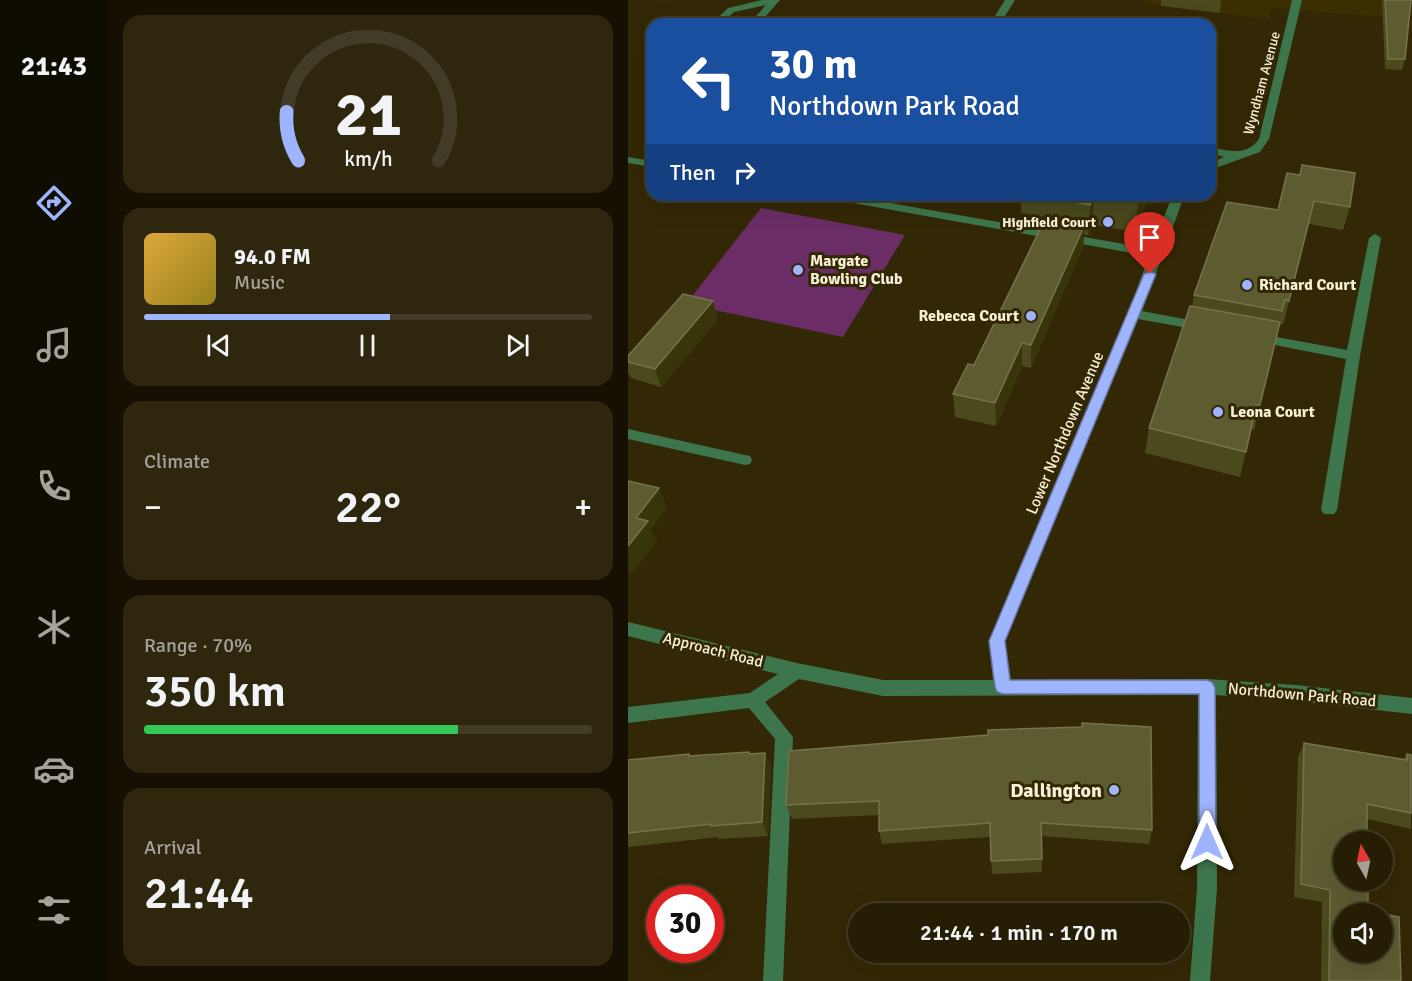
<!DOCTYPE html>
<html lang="en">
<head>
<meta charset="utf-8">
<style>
  :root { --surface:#261e04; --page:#2e270e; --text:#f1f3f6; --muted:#a4a29a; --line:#423c26; --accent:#9eb4fd }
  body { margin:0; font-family:Signika,sans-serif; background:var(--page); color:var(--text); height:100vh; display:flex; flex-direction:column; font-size:22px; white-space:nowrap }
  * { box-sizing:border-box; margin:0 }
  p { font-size:20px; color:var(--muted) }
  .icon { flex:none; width:33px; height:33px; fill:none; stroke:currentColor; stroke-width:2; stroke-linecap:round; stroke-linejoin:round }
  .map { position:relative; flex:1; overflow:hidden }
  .sheet { display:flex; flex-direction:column; gap:15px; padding:15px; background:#151002; width:520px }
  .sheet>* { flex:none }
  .banner { position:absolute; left:18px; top:18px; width:570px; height:183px; border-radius:18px; box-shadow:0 6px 24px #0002,0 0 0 2px var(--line); background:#1a4fa0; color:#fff; overflow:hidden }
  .needle { width:39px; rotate:351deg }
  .buttons { position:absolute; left:705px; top:831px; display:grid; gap:12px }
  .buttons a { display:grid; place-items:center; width:60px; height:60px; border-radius:50%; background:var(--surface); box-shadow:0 6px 24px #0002,0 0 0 2px var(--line); font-size:30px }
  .speed { position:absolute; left:18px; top:885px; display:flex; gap:12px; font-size:30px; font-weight:700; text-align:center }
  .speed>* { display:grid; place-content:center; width:78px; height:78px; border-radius:50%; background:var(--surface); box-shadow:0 6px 24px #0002,0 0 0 2px var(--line); line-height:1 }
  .speed .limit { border:9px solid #d22; background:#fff; color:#111 }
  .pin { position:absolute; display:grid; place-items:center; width:51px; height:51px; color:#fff; margin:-62px -26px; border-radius:50% 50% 50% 0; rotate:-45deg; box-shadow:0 0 6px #0007 }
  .pin .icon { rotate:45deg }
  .me { position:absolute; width:66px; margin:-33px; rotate:0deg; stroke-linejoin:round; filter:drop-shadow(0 0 4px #0008) }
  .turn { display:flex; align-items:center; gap:21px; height:126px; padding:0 24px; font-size:27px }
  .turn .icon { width:78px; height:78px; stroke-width:2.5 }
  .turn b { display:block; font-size:42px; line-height:51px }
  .then { display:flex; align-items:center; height:57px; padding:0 24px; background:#0003; gap:12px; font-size:22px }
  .big { font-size:45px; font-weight:600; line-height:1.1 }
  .sheet .card { flex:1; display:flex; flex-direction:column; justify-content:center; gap:9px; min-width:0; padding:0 21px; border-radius:18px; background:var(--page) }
  .sheet .dial { align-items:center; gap:0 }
  .dial svg { height:156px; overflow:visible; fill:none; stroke:var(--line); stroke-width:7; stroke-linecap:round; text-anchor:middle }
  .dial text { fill:var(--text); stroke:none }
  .song { display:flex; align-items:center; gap:18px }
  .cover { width:72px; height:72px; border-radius:9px; background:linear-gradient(135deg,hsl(40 70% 55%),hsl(50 70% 35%)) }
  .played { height:6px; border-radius:3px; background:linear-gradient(90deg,var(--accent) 55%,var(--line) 55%) }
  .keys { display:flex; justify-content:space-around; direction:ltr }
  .heat { display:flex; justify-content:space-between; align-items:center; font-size:33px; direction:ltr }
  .charge { height:9px; border-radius:4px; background:linear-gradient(90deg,#34c759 70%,var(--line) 0) }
  .trip { position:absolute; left:220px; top:903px; width:342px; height:60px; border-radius:30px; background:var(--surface); box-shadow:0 6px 24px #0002,0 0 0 2px var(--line); font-weight:600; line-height:60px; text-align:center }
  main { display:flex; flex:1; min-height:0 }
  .dock { display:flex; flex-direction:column; width:108px; justify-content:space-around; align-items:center; background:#0f0c02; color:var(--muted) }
  .dock .icon { width:42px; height:42px }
  .dock .active { color:var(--accent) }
  .dock b { font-size:27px; color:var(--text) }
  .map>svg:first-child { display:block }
  .built { fill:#3b2e02 }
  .green { fill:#6b2d66 }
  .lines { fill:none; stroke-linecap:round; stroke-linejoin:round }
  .minor { fill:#3d764c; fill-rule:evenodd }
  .wall { fill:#4a4a1d }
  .shaded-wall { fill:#39350b }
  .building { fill:#5d5c31; stroke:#75734b; stroke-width:1.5 }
  .route { fill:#9eb4fd; stroke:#6775a4; stroke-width:1.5 }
  .poi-dot { fill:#9eb4fd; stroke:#332805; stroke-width:2 }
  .labels { text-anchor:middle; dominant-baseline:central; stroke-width:6; stroke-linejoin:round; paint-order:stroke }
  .far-street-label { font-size:14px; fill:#f7efd6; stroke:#332805 }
  .far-poi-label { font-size:14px; font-weight:bold; fill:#f7efd6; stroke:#332805; text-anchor:end }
  .poi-label { font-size:16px; font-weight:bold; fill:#f7efd6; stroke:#332805; text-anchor:start }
  .street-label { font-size:16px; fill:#f7efd6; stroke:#332805 }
  .near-poi-label { font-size:20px; font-weight:bold; fill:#f7efd6; stroke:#332805; text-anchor:end }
</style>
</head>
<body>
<main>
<nav class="dock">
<b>21:43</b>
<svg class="icon active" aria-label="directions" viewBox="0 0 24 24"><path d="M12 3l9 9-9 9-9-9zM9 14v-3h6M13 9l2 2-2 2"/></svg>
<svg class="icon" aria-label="music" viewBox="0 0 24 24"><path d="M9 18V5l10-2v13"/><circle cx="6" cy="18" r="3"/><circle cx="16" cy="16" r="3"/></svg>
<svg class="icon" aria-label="phone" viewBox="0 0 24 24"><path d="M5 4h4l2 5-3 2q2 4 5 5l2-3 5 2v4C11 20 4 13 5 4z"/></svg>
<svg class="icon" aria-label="climate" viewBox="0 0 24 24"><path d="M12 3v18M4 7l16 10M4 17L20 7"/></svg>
<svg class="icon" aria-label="car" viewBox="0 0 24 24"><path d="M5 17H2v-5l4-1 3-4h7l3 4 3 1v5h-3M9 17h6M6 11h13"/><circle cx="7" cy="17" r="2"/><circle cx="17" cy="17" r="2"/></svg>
<svg class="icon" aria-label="filters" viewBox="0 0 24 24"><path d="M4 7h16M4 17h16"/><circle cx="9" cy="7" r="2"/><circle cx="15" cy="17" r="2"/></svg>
</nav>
<section class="sheet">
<div class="card dial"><svg viewBox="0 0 100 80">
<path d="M14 69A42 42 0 1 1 86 69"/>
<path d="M14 69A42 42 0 0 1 8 44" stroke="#9eb4fd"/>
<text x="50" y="56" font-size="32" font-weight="700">21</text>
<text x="50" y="72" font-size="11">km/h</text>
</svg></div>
<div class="card">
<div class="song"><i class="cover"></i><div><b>94.0 FM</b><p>Music</p></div></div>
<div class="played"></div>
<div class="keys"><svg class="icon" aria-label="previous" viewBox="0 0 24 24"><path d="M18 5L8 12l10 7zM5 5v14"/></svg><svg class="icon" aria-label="pause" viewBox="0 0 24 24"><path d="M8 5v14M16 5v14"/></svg><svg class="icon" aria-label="next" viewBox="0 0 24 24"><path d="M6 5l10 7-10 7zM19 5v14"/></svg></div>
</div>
<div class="card"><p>Climate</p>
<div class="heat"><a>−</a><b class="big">22°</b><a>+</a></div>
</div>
<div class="card"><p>Range · 70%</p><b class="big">350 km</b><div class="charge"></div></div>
<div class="card"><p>Arrival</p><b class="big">21:44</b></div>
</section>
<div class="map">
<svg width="784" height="981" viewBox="0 0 784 981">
  <rect width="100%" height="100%" fill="#332805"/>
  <polygon class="built" points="518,0 781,0 780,19 644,8 641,19 516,4"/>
  <polygon class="green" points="133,208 277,235 215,337 58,304"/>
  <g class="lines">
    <g class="minor">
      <polygon points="134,0 152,0 131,24 121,24 138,5 106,12 93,24 83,24 100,8"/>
      <polygon points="377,0 387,0 372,24 362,24"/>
      <path d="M664 0H674L641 139 632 152 582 170V163L596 157 582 153V147C601 151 618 157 631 139Z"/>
      <polygon points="0,157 24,161 24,167 0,163"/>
      <polygon points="191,195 217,195 524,249 542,201 547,195 559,195 554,202 514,311 577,323 584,327 577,331 510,319 377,641 383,680 579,679 668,685 784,698 784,714 668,701 588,695 589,888 582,981 562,981 569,888 570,695 255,696 171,679 137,702 165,737 155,981 135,981 147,739 121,708 0,723 0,707 122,693 150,674 0,636 0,622 169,663 255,680 365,680 361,641 500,314 521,256 197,198"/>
      <polygon points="747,234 753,238 732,356 709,510 706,514 696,514 693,510 718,359 627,341 620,337 627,333 719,350 741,238"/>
      <polygon points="0,429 117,455 122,456 124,460 122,464 117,465 0,439"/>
    </g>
  </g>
  <g class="wall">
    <polygon points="533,0 593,0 592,13 533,6"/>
    <polygon points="754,0 783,0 783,10 782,9 777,59 774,70 757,69"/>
    <polygon points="659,173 722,207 715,230 681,224 655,325 651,324 626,430 623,429 612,477 517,453 521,428 564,306 566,295 650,210"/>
    <polygon points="393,195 522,195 507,232 465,225 460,235 456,235 455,247 403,368 394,366 368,426 327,417 325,394 346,365 418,217 393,213"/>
    <polygon points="85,301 90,319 33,387 3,378 0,372 0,356"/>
    <polygon points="676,743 775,760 779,754 783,755 783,829 739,819 740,911 773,981 693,981 694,902 666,897 670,757"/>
    <polygon points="161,751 524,830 521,844 413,836 414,872 364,874 362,837 254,844 251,831 251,815 164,819 158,805"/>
    <polygon points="122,754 143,767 140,836 90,839 90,837 0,847 0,760"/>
  </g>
  <g class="shaded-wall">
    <polygon points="466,195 465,225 460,235 462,205"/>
    <polygon points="513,195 522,195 507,232 510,202"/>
    <polygon points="457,224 455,247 403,368 403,345"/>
    <polygon points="85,301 90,319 33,387 27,369"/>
    <polygon points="394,343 394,366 368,426 367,403"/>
    <polygon points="31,488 39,508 23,530 29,542 3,574 0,569 0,546 8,518"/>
    <polygon points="137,753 143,767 140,836 134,822"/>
  </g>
  <g class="building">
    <polygon points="757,0 783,0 777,59 760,59"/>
    <polygon points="674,165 727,173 722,207 686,201 661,301 657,300 654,311 566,295 599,202 650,210 659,173 672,175"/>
    <polygon points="425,195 466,195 462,205 424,198"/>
    <polygon points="470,195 513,195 510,202"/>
    <polygon points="418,217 457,224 403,345 394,343 367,403 325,394 340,364 346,365"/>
    <polygon points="55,294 85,301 27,369 0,362 0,356"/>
    <polygon points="562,306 652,322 632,405 628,405 618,452 521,428"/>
    <polygon points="0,481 31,488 8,518 20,521 0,546"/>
    <polygon points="454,723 523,727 524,830 413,823 414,859 363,861 362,823 251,831 251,801 158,805 161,751 360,735 360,730 454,727"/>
    <polygon points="676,743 779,760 779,754 783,755 783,813 739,804 739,842 716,842 716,880 740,880 740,911 753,914 716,914 716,952 754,952 754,914 771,917 773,981 701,981 702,890 673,884"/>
    <polygon points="121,752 121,754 137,753 134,822 83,826 83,824 0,833 0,760 61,754 61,756"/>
  </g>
  <polygon class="route" points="522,271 528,274 377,641 382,680 579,680 584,682 587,687 588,842 585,848 579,850 573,848 571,842 571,694 375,694 369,692 367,687 361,641 516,274"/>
  <g class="poi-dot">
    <circle cx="480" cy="222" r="6"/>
    <circle cx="170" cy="270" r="6"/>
    <circle cx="619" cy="285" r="6"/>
    <circle cx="403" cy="316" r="6"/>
    <circle cx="590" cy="412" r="6"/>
    <circle cx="486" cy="790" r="6"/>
  </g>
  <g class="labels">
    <g class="far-street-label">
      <text transform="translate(634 83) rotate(-75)">Wyndham Avenue</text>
    </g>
    <g class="far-poi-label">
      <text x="468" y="222">Highfield Court</text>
    </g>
    <g class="poi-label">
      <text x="182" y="261">Margate<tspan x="182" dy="18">Bowling Club</tspan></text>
      <text x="631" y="285">Richard Court</text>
      <text x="391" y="316" text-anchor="end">Rebecca Court</text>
      <text x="602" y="412">Leona Court</text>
    </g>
    <g class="street-label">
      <text transform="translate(437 433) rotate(-67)">Lower Northdown Avenue</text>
      <text transform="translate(85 650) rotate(14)">Approach Road</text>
      <text transform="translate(674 695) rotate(5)">Northdown Park Road</text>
    </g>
    <g class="near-poi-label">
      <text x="474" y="790">Dallington</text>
    </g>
  </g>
</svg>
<div class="buttons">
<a><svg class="needle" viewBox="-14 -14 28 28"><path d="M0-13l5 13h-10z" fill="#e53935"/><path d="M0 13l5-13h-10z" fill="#a4a29a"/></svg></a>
<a><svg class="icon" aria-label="sound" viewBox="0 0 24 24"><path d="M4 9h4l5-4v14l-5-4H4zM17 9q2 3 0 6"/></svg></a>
</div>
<div class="speed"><div class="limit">30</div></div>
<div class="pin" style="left:522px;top:274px;background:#d93025"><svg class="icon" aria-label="arrive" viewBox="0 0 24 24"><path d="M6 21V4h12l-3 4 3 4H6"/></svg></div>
<svg class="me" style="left:579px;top:842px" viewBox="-20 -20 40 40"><path d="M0-17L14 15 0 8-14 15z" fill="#9eb4fd" stroke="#fff" stroke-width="4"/></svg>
<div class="trip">21:44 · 1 min · 170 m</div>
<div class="banner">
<div class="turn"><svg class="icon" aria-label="left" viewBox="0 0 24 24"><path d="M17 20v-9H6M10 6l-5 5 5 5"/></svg><div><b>30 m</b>Northdown Park Road</div></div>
<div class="then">Then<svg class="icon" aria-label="right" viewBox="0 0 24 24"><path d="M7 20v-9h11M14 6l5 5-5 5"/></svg></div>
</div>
</div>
</main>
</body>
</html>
